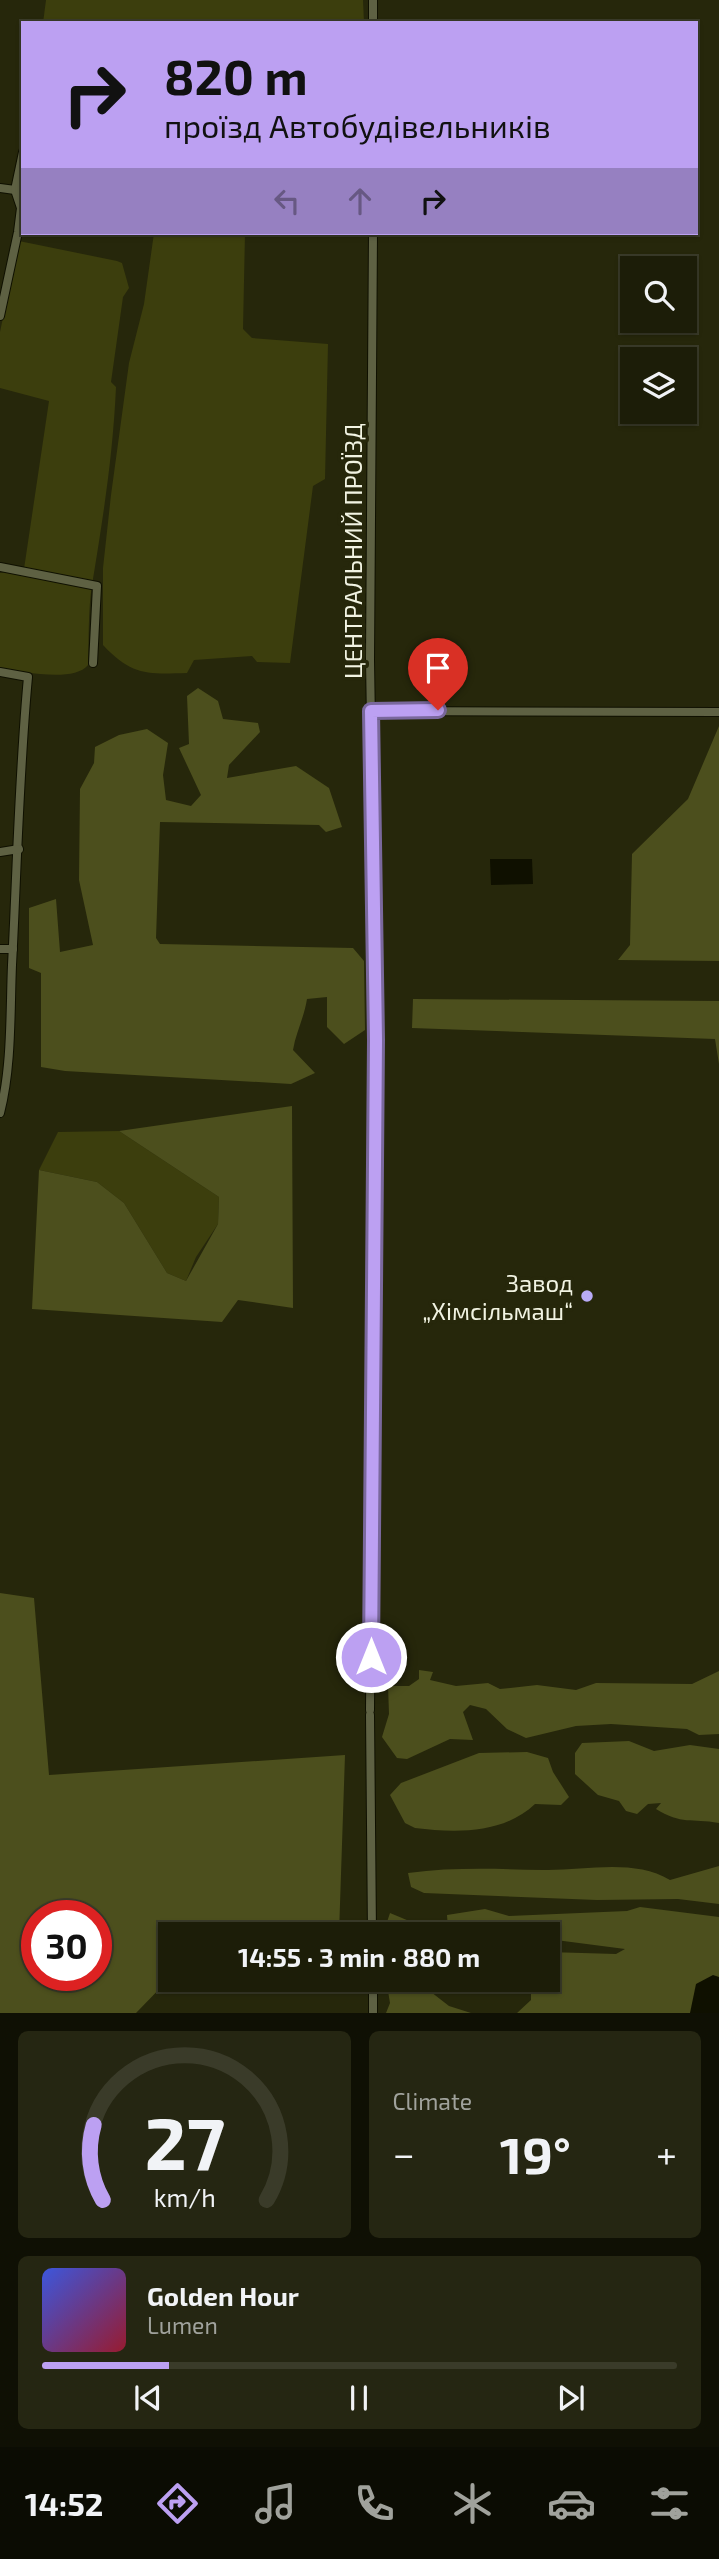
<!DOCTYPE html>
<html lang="en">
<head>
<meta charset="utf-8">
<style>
  :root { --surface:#1c1d08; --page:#252612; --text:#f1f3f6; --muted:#a0a29c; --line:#3a3b29; --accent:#bca0f2 }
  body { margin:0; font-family:"Exo 2",sans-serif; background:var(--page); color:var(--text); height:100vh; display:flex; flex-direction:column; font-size:26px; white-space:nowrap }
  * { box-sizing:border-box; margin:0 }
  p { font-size:23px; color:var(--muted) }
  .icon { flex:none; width:38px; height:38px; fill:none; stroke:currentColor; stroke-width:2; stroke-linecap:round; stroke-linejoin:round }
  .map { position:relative; height:2013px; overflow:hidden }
  .sheet { display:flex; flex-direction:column; gap:18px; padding:18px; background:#0f1004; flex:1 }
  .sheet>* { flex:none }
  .hud { position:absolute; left:21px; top:21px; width:677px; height:214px; border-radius:0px; box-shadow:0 2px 5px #0004,0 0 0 2px var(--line); background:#bca0f2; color:#111; overflow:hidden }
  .tools { position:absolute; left:620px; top:256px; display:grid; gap:14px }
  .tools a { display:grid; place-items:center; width:77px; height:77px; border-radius:0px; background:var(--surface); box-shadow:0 2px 5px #0004,0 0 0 2px var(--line); font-size:35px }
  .speed { position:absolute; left:21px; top:1900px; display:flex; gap:14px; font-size:35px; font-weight:700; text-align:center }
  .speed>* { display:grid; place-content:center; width:91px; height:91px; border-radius:50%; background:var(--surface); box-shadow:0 2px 5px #0004,0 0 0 2px var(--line); line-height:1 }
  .speed .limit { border:10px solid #d22; background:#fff; color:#111 }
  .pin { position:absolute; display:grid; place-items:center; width:60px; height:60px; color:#fff; margin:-72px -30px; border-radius:50% 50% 50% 0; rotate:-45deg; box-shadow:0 0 7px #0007 }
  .pin .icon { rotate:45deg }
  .me { position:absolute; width:77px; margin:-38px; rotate:0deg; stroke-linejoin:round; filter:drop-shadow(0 0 5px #0008) }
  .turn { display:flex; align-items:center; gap:24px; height:147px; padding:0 28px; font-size:32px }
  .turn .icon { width:91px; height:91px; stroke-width:2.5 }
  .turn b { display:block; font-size:49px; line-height:60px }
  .lanes { display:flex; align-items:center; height:66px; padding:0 28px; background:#0003; justify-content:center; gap:35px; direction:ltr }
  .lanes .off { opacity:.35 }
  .big { font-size:52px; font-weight:700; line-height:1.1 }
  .sheet .widget { flex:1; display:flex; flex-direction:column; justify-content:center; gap:10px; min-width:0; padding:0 24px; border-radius:10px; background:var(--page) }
  .sheet .dial { align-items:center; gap:0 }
  .dial svg { height:182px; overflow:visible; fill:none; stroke:var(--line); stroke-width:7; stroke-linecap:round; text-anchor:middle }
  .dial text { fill:var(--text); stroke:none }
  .song { display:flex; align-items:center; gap:21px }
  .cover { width:84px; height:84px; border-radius:10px; background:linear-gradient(135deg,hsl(230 70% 55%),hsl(350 70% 35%)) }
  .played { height:7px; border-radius:4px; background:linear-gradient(90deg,var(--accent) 20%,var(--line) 20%) }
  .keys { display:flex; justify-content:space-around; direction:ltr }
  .heat { display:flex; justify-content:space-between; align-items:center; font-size:38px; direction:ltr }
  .sheet .tiles { flex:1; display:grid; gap:18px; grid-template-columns:1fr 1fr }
  .widget:last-child { grid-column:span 2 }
  .trip { position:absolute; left:158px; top:1922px; width:402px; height:70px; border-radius:0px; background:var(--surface); box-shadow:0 2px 5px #0004,0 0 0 2px var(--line); font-weight:700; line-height:70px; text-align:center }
  .tabs { display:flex; height:112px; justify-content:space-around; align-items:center; background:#0b0c03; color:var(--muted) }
  .tabs .icon { width:49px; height:49px }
  .tabs .on { color:var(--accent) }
  .tabs b { font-size:32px; color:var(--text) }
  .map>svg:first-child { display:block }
  .green { fill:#3c3e0d }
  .forest { fill:#4c4f1d; fill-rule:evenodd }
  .water { fill:#0f1000 }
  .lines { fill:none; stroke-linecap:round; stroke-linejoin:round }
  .minor-casing { stroke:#0f1000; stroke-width:10 }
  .minor { stroke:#5e6143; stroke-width:8 }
  .route-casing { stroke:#7a689d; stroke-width:18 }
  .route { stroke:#bca0f2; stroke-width:12 }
  .poi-dot { fill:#b9abf7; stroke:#26270b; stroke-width:2.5 }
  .labels { text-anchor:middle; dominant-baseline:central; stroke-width:7; stroke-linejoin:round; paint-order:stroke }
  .street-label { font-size:24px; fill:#f1f3e2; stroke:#26270b }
  .poi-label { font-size:24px; fill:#f1f3e2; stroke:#26270b; text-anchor:end }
</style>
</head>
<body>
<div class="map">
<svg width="719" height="2013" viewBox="0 0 719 2013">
  <rect width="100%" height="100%" fill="#26270b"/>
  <g class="green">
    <polygon points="46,0 363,0 364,23 43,23"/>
    <path d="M154 233H245L243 329 252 338 328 344 325 479 313 486 290 663 257 662 252 656 194 660 187 673C147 674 132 676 103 645V568L111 495 129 363 144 304Z"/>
    <path d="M19 241 117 261 122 263 129 288 123 297 111 382 116 387C113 455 103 518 92 585 88 611 89 639 88 665 74 683 21 671 0 669V573L24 569 49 401 0 388V332Z"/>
    <polygon points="119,1131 219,1197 218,1224 196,1257 186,1281 167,1273 124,1203 97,1182 39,1170 58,1132"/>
  </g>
  <g class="forest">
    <path d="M198 688 218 701 223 719 258 723 260 732 229 765 227 778 296 766 329 788 342 827 326 832 319 825 160 822 156 938 160 944 353 948 364 961 365 1030 344 1044 327 1027V997L307 999C304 1018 296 1032 293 1050L315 1073 291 1084 65 1071 41 1067V973L29 968V908L56 899 60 952 93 945 79 880 80 789 94 763 95 747 119 735 147 729 168 743 163 775 166 800 191 806 201 795 179 748 189 744 187 696Z"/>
    <polygon points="719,726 719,961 618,960 630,945 632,854 688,799"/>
    <polygon points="413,999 719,1001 719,1064 715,1039 412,1028"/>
    <polygon points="292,1106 293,1308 238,1300 222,1322 32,1309 39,1170 97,1182 124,1203 167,1273 186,1281 218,1224 219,1197 119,1131"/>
    <path d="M0 1593 34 1598 49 1775 345 1755 339 1934H170V1978L136 2013H0ZM37 1916H96V1976H37Z"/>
    <polygon points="419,1670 433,1672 430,1680 456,1686 488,1683 500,1689 537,1685 576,1690 596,1683 692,1684 719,1671 719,1734 699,1735 687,1729 611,1724 576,1726 526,1738 507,1729 486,1709 470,1705 463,1712 473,1740 450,1739 407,1759 397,1758 382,1737 389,1714 388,1686 409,1686 419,1679"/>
    <path d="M629 1741 654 1751 690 1745 719 1749V1823C691 1818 682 1825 656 1809L661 1803 648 1804 637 1814 626 1811 619 1801 598 1795 575 1774V1753L582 1743Z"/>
    <path d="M527 1752 548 1758 553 1772 569 1797 561 1805 535 1804C503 1834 457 1833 415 1828L405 1823 390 1795 401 1783 479 1753Z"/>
    <path d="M719 1866V1904L678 1899 597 1900 424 1893 411 1887 408 1873C453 1867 497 1869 543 1870 584 1871 633 1858 670 1880Z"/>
    <polygon points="640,1907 719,1917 719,2013 517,2013 531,2000 531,1987 484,1979 548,1979 548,1952 616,1954 625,1949 548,1939 548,1934 453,1934 448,1929 447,1915 485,1909 509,1916 627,1911"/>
    <polygon points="390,1913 426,1928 427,1934 388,1934 386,1925"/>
    <polygon points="266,1979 338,1979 338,1994"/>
    <polygon points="386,1979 420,1979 422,1985 449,2006 471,2013 386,2013 390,2003"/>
  </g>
  <g class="water">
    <polygon points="490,859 532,859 533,884 491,885"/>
    <polygon points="713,1975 719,1977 719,2013 690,2013 696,1984"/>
  </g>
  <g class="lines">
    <defs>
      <g id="minor">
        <polyline points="373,0 373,23"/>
        <polyline points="0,188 15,190"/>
        <polyline points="0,316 18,232 21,208 15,190 23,152"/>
        <polyline points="0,567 97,586 93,663"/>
        <path d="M0 672 28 677C19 773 17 869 12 965 10 1013 12 1066 0 1113"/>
        <polyline points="371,711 719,712"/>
        <polyline points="0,852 19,849"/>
        <polyline points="0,949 13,949"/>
        <polyline points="370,1710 376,1040 370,660 373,233"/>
        <polyline points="370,1715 372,1934"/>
        <polyline points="373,1979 373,2013"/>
      </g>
    </defs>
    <use href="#minor" class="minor-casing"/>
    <use href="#minor" class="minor"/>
  </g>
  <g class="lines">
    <defs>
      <polyline id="route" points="371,1657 376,1040 371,711 438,710"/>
    </defs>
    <use href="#route" class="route-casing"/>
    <use href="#route" class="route"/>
  </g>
  <circle class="poi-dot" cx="587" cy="1296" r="7"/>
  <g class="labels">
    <g class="street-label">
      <text transform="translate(352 551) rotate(-90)">ЦЕНТРАЛЬНИЙ ПРОЇЗД</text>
    </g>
    <g class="poi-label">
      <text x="573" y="1282">Завод<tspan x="573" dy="28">„Хімсільмаш“</tspan></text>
    </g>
  </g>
</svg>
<div class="tools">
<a><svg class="icon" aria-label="search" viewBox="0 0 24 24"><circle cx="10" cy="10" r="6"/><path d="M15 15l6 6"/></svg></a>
<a><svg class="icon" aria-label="layers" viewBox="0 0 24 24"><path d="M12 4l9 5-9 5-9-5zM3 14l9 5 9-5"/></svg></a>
</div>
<div class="speed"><div class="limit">30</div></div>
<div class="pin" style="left:438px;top:710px;background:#d93025"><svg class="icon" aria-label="arrive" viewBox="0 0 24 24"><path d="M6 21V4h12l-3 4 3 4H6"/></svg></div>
<svg class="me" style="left:371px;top:1657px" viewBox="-20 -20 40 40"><circle r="17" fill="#bca0f2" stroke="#fff" stroke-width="3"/><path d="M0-11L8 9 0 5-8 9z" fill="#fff"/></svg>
<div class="trip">14:55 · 3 min · 880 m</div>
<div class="hud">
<div class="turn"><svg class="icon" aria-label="right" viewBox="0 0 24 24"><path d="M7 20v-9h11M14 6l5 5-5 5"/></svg><div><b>820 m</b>проїзд Автобудівельників</div></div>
<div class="lanes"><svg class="icon off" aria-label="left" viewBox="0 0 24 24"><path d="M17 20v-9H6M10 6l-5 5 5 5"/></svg><svg class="icon off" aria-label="ahead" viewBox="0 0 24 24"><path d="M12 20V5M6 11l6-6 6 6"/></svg><svg class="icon" aria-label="right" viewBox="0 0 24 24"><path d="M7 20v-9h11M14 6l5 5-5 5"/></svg></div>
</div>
</div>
<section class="sheet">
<div class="tiles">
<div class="widget dial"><svg viewBox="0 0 100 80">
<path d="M14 69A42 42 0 1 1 86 69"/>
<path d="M14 69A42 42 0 0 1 10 36" stroke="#bca0f2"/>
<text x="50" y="56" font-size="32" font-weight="700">27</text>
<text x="50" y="72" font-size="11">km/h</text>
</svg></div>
<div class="widget"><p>Climate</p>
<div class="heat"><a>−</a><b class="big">19°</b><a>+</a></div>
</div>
<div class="widget">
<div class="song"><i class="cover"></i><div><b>Golden Hour</b><p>Lumen</p></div></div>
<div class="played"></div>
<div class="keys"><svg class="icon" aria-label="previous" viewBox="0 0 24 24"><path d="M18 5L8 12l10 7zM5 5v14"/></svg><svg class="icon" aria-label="pause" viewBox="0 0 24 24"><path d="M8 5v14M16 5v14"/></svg><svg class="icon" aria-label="next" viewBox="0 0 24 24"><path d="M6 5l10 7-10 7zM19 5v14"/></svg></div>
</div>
</div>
</section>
<nav class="tabs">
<b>14:52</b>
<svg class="icon on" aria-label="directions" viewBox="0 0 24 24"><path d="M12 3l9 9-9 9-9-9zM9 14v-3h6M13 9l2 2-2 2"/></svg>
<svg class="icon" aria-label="music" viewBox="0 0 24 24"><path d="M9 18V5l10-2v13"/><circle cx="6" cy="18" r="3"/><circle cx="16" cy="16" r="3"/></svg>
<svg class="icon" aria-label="phone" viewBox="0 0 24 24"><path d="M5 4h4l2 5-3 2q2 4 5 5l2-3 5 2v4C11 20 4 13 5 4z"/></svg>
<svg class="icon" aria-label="climate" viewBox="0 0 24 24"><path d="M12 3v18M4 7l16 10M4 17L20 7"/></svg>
<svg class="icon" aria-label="car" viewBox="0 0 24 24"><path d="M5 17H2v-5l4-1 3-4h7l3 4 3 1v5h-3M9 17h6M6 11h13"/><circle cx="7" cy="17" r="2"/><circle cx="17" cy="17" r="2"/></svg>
<svg class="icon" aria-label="filters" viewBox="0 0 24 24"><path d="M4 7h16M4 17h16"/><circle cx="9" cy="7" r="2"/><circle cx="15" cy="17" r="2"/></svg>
</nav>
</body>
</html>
